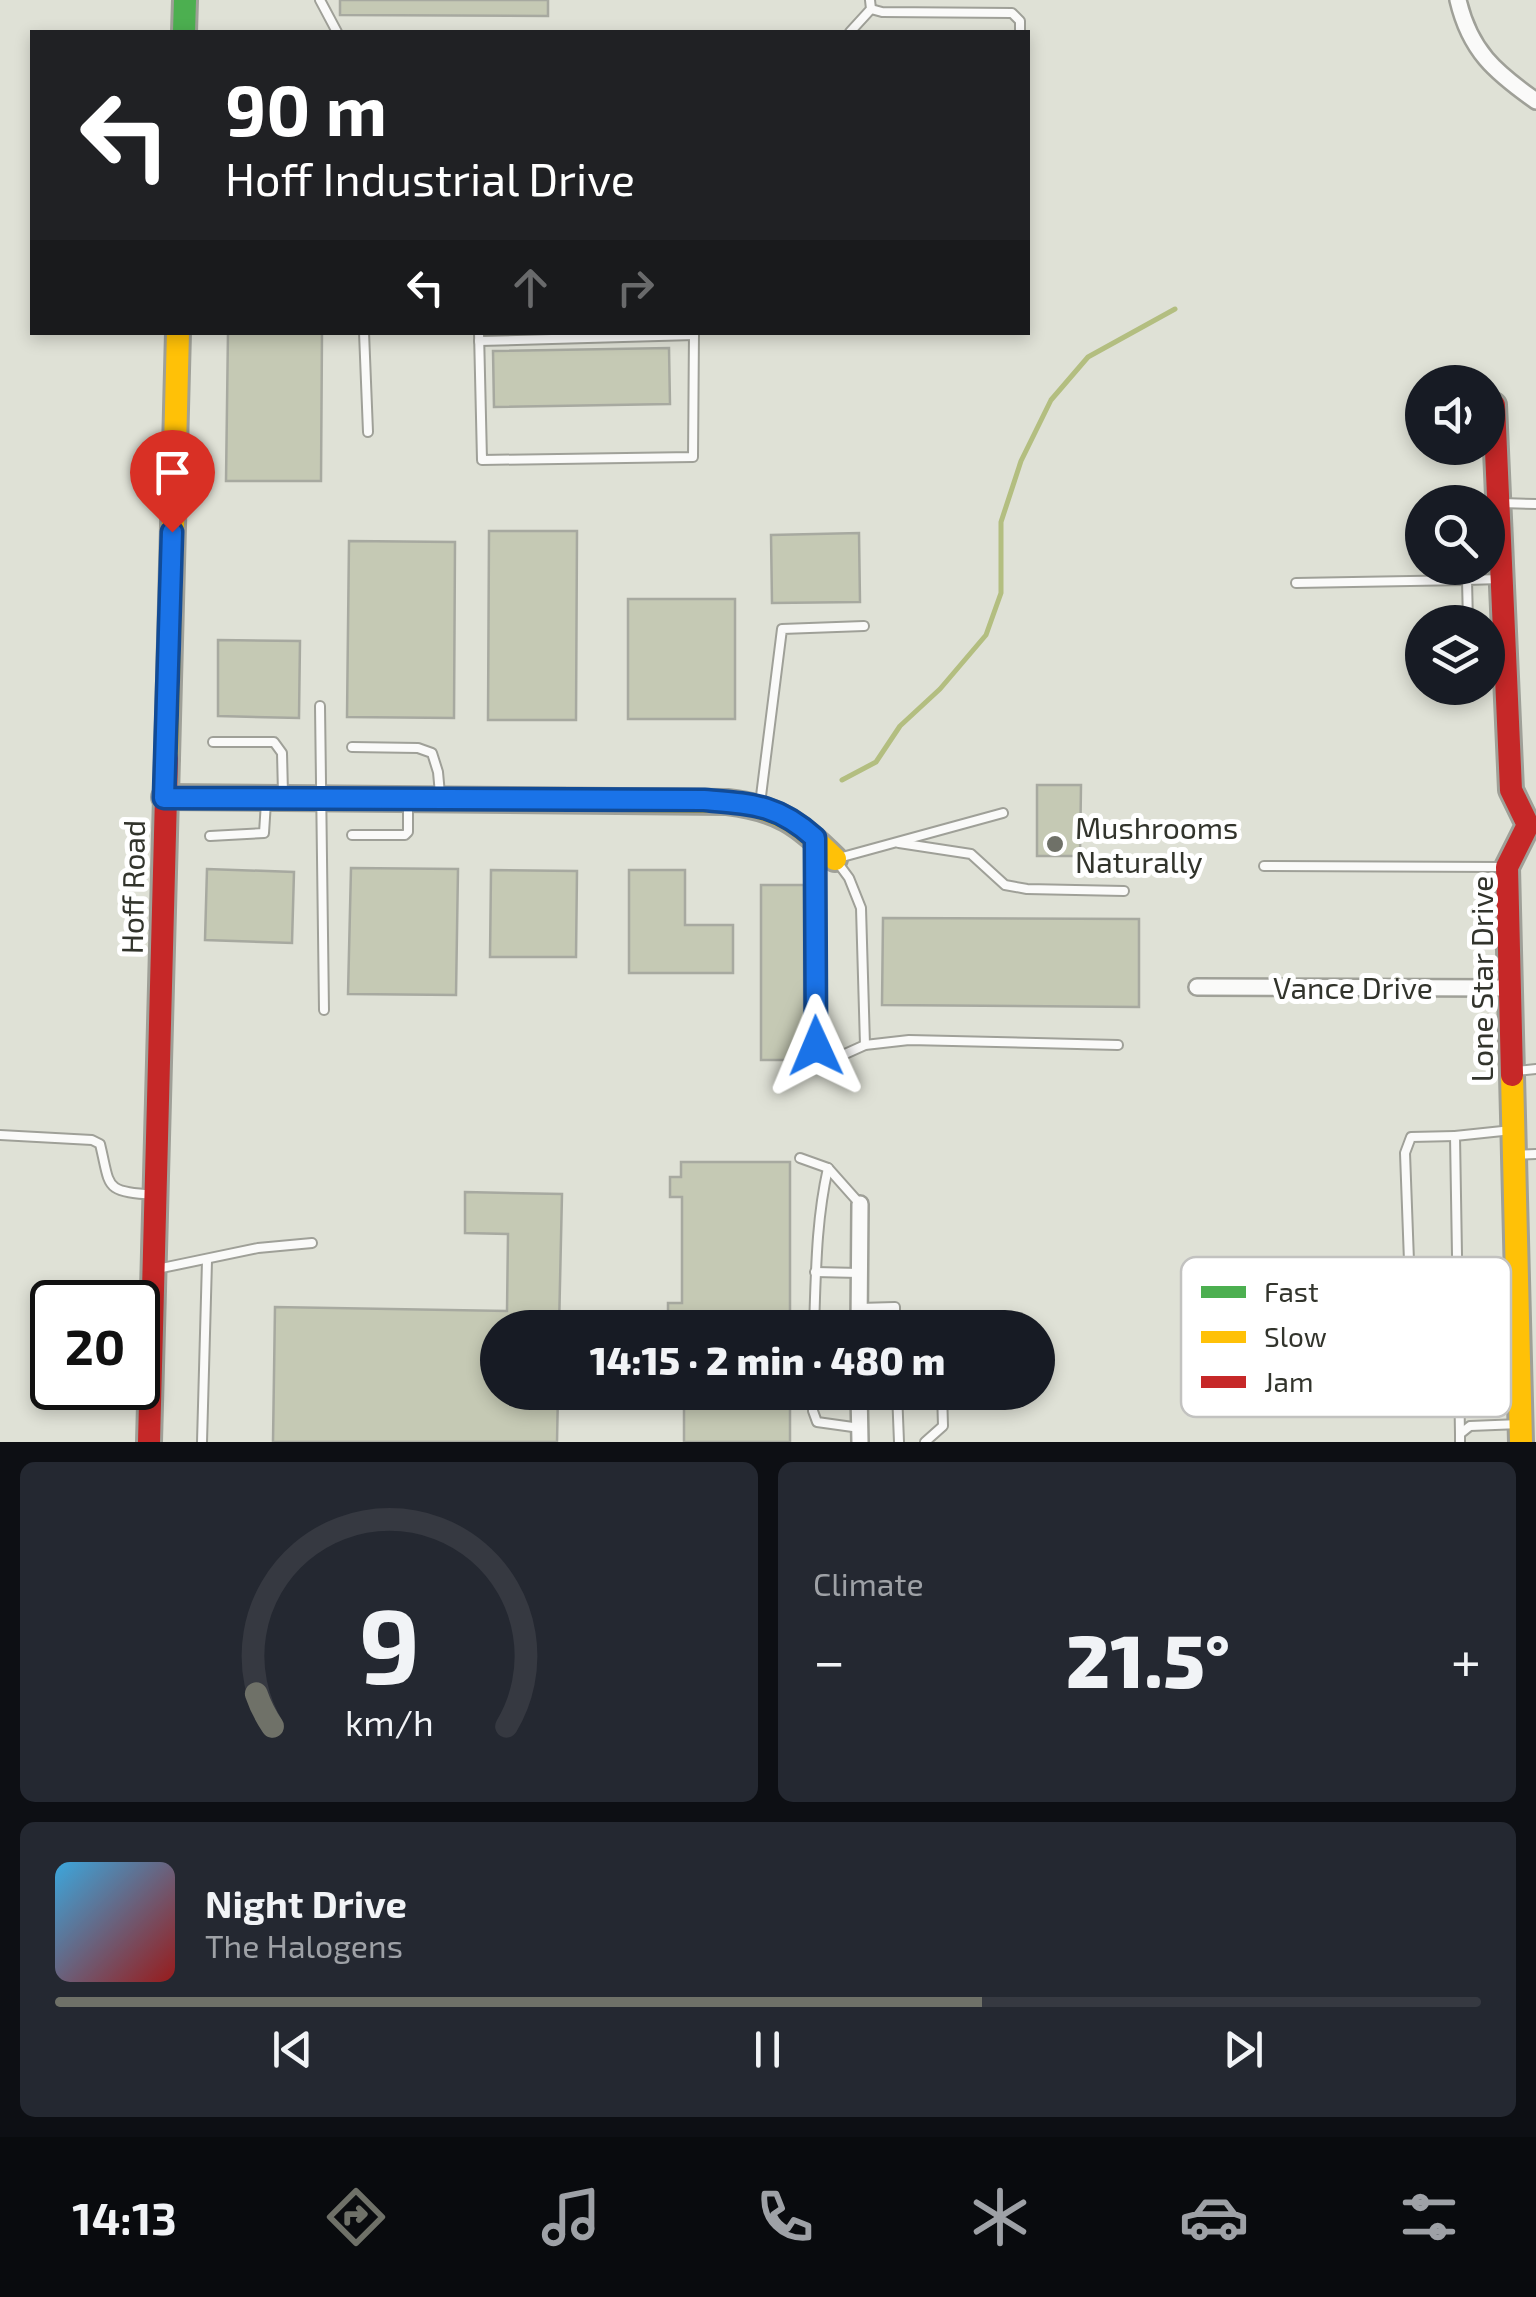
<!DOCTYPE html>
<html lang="en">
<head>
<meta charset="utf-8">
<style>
  :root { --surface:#171b24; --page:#242831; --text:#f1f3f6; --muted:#9ea1a6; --line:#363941; --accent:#6f7168 }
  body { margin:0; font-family:"Exo 2",sans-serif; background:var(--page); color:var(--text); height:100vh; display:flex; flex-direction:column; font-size:38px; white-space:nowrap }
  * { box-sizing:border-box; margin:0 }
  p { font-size:32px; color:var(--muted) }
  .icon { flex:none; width:55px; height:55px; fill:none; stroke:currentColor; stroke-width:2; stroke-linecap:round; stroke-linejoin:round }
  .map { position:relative; height:1442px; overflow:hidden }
  .panel { display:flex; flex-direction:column; gap:20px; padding:20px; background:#0d0f14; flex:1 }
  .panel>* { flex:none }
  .banner { position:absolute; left:30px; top:30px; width:1000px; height:305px; border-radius:0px; box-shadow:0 5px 15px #0003; background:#202124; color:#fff; overflow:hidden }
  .tools { position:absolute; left:1405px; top:365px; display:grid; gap:20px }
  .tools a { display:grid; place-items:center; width:100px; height:100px; border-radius:50%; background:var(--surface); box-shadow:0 5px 15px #0003; font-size:50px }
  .speed { position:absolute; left:30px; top:1280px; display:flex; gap:20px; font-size:50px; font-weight:700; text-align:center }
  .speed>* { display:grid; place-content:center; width:130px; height:130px; border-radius:50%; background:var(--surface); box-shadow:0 5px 15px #0003; line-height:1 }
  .speed .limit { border:5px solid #111; border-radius:15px; background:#fff; color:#111 }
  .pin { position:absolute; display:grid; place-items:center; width:85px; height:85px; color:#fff; margin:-102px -42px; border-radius:50% 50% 50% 0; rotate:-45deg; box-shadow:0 0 10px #0007 }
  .pin .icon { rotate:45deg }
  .me { position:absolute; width:110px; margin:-55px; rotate:359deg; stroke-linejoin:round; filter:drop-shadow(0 0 8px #0008) }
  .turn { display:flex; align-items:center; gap:35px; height:210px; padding:0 30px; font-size:45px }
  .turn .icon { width:130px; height:130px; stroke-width:2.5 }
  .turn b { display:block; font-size:70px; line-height:85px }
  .lanes { display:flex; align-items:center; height:95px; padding:0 30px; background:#0003; justify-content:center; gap:50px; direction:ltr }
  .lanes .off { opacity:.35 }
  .big { font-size:75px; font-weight:800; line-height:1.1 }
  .panel .card { flex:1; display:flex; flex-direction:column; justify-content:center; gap:15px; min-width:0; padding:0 35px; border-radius:15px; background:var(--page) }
  .panel .dial { align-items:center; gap:0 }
  .dial svg { height:260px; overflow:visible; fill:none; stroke:var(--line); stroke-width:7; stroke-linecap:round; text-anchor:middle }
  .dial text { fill:var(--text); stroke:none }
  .song { display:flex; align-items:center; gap:30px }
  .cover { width:120px; height:120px; border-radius:15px; background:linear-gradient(135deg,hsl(200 70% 55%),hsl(0 70% 35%)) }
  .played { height:10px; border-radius:5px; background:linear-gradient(90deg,var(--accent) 65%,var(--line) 65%) }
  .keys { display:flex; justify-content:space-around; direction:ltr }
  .heat { display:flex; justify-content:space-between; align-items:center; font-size:55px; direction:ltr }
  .panel .tiles { flex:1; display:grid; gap:20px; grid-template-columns:1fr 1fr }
  .card:last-child { grid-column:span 2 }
  .trip { position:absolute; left:480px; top:1310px; width:575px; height:100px; border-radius:50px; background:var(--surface); box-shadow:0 5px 15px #0003; font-weight:800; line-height:100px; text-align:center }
  .tabs { display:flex; height:160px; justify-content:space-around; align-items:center; background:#090b0e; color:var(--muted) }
  .tabs .icon { width:70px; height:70px }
  .tabs .on { color:var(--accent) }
  .tabs b { font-size:45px; color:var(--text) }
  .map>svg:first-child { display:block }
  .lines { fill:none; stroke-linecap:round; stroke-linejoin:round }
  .stream { stroke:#b3be80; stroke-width:5 }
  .building { fill:#c5c9b4; stroke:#a7a9a0; stroke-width:2.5 }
  .lane-casing { stroke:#9fa098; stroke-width:12 }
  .street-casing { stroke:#9fa098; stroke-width:20 }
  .fast-casing { stroke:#9fa098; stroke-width:28 }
  .slow-casing { stroke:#9fa098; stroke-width:28 }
  .jam-casing { stroke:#9fa098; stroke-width:28 }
  .lane { stroke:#fafaf9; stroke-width:8 }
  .street { stroke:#fafaf9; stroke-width:15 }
  .fast { stroke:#4caf50; stroke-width:22 }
  .slow { stroke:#ffc107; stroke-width:22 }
  .jam { stroke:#c62828; stroke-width:22 }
  .route-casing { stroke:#114b97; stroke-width:25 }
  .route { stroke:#1a73e8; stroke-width:18 }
  .poi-dot { fill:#6f7168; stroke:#fff; stroke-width:4 }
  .labels { text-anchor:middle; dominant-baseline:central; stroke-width:10; stroke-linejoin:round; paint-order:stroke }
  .poi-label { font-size:30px; fill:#32342c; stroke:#fff; text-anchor:start }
  .street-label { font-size:30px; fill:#32342c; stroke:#fff }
  .key { fill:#fff; stroke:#c2c2c0; stroke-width:2.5 }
  .key-label { font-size:28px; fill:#32342c }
</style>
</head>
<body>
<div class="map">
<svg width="1536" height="1442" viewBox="0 0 1536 1442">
  <rect width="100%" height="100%" fill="#dfe1d6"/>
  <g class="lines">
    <polyline class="stream" points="842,780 876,762 900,726 940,689 986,635 1001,593 1001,522 1021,461 1051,400 1088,357 1175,309"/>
  </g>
  <g class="building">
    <polygon points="340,0 548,0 548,16 340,15"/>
    <polygon points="228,332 322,332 321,481 226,481"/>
    <polygon points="669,348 670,404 494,407 493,351"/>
    <polygon points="489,531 577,531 576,720 488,720"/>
    <polygon points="859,533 860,602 772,603 771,535"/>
    <polygon points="349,541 455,542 454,718 347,717"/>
    <rect x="628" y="599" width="107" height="120"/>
    <polygon points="218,640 300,641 299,718 218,716"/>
    <polygon points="1037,785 1081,785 1080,856 1037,856"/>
    <polygon points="351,868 458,869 456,995 348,994"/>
    <polygon points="207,869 294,872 292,943 205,940"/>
    <polygon points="491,870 577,871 576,957 490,957"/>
    <polygon points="629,870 685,870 685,925 733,925 733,973 629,973"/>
    <rect x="761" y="885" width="43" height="175"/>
    <polygon points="883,918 1139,919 1139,1007 882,1005"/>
    <polygon points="681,1162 790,1162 790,1328 684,1328 684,1321 668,1321 668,1303 682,1303 682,1197 670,1197 670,1177 681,1177"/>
    <polygon points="465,1192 562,1194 559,1328 498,1328 498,1392 558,1392 557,1442 273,1442 275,1307 507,1311 508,1234 465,1233"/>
    <rect x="684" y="1392" width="106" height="50"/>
  </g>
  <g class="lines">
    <defs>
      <g id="lane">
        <polyline points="320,0 337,32"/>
        <polyline points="871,9 882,12 1012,13 1020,21 1020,32"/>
        <polyline points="850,32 871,9 870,0"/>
        <polyline points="364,332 368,432"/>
        <polyline points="479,332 482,460 693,457 694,332"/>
        <polyline points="479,341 694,335"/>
        <polyline points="1501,503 1536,504"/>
        <polyline points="1296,583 1467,580"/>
        <polyline points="1468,622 1467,580 1500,579"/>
        <polyline points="320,706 324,1010"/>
        <polyline points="213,742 274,742 282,753 283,793"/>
        <polyline points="352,747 418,748 432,753 438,772 440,794"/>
        <polyline points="760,804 782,629 864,626"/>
        <polyline points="352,835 405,835 408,832 408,802"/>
        <polyline points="210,836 264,833 266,802"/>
        <polyline points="899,843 971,854 1005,885 1027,889 1124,891"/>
        <polyline points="814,847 816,1046 826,1053 845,1054 865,1045 909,1040 1118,1045"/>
        <polyline points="1264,866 1502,867"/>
        <polyline points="865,1045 861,908 849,878 835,859 1003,813"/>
        <polyline points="1516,1071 1536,1069"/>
        <path d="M0 1135 92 1140 100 1144C111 1189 103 1191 155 1195"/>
        <polyline points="1455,1136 1411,1137 1405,1153 1412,1342 1459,1344"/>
        <polyline points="1516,1155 1536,1154"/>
        <polyline points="800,1158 828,1168 860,1204"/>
        <polyline points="157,1269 258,1248 312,1243"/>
        <polyline points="815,1272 859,1273"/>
        <polyline points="859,1308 895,1307 895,1328"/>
        <path d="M814 1328C816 1273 816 1221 828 1168"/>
        <polyline points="813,1392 813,1411 817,1422 860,1428"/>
        <polyline points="897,1392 899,1442"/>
        <polyline points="1460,1434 1455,1136 1512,1130"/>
        <polyline points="202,1442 207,1261"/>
        <polyline points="925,1442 943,1426 942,1392"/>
        <polyline points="1460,1442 1460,1434 1470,1426 1520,1424"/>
      </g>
      <g id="street">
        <path d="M1458 0C1470 51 1495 72 1536 101"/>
        <polyline points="1197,987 1509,988"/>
        <polyline points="859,1328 860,1204"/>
        <polyline points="859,1392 860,1442"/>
      </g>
      <polyline id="fast" points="184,32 185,0"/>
      <g id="slow">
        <polyline points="167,758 178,332"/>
        <path d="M164 797 727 802C778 808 799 823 835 859"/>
        <polyline points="1512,1075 1521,1442"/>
      </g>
      <g id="jam">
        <polyline points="1494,405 1511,790 1528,825 1507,867 1512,1075"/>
        <polyline points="149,1442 167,758"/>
      </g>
    </defs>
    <use href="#lane" class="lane-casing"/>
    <use href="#street" class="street-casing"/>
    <use href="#fast" class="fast-casing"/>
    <use href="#slow" class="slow-casing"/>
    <use href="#jam" class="jam-casing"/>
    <use href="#lane" class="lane"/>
    <use href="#street" class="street"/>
    <use href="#fast" class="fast"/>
    <use href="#slow" class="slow"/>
    <use href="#jam" class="jam"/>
  </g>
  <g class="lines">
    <defs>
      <path id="route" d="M172 532 164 798 704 800C752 804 777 804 815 838L816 1046"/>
    </defs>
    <use href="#route" class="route-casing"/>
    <use href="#route" class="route"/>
  </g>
  <circle class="poi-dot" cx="1055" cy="844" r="10"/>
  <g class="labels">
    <g class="poi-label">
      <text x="1075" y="827">Mushrooms<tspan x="1075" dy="34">Naturally</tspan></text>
    </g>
    <g class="street-label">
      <text transform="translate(132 887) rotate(-89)">Hoff Road</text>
      <text transform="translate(1481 979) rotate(-90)">Lone Star Drive</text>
      <text x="1353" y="987">Vance Drive</text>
    </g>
  </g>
  <rect x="1181" y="1257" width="330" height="160" rx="15" class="key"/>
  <rect x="1201" y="1286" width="45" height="12" fill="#4caf50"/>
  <rect x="1201" y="1331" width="45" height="12" fill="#ffc107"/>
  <rect x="1201" y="1376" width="45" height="12" fill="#c62828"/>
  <g class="key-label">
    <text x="1264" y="1302">Fast</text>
    <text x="1264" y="1347">Slow</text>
    <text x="1264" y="1392">Jam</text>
  </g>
</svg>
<div class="tools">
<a><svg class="icon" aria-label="sound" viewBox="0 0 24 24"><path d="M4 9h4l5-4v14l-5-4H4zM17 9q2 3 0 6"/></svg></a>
<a><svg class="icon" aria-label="search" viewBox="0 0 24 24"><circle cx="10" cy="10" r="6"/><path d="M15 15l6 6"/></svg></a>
<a><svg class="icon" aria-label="layers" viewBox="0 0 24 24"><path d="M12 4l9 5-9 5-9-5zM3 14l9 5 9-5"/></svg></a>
</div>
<div class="speed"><div class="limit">20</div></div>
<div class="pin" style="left:172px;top:532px;background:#d93025"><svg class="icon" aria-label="arrive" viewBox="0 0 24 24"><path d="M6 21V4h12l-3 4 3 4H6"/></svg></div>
<svg class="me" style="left:816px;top:1046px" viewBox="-20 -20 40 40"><path d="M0-17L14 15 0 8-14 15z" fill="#1a73e8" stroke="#fff" stroke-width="4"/></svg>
<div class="trip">14:15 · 2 min · 480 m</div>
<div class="banner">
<div class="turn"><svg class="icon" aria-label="left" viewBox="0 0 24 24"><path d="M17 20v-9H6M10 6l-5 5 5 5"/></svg><div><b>90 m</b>Hoff Industrial Drive</div></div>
<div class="lanes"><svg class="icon" aria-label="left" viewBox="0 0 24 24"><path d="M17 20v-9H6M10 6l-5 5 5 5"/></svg><svg class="icon off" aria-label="ahead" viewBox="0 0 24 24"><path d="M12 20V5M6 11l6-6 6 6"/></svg><svg class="icon off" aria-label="right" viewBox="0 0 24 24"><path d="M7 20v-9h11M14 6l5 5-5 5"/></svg></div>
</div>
</div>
<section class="panel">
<div class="tiles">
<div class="card dial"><svg viewBox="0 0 100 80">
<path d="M14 69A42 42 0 1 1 86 69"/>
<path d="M14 69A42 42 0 0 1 9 59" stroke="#6f7168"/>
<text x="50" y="56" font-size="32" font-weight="700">9</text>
<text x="50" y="72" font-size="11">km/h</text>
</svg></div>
<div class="card"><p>Climate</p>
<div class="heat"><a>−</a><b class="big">21.5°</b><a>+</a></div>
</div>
<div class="card">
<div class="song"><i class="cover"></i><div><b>Night Drive</b><p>The Halogens</p></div></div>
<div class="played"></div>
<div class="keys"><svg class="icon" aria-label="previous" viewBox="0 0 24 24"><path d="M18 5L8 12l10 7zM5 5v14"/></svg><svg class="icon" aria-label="pause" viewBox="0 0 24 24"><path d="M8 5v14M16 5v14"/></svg><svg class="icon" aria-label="next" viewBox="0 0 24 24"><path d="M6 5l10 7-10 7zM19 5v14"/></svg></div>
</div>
</div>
</section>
<nav class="tabs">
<b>14:13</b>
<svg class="icon on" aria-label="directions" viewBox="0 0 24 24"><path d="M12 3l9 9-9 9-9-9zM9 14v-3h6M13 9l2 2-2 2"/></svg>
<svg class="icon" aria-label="music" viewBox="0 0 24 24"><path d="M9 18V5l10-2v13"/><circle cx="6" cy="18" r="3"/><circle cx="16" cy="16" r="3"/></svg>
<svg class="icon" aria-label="phone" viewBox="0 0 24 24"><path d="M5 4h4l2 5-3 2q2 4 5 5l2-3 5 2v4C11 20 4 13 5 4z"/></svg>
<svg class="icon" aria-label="climate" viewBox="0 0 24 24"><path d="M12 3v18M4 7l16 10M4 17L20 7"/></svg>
<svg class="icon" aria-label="car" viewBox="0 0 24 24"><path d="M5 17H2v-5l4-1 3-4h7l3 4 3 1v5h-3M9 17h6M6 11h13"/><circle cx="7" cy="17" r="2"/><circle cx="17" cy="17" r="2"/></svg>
<svg class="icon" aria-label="filters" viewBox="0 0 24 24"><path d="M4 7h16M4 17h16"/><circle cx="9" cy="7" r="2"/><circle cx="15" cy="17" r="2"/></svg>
</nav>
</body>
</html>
